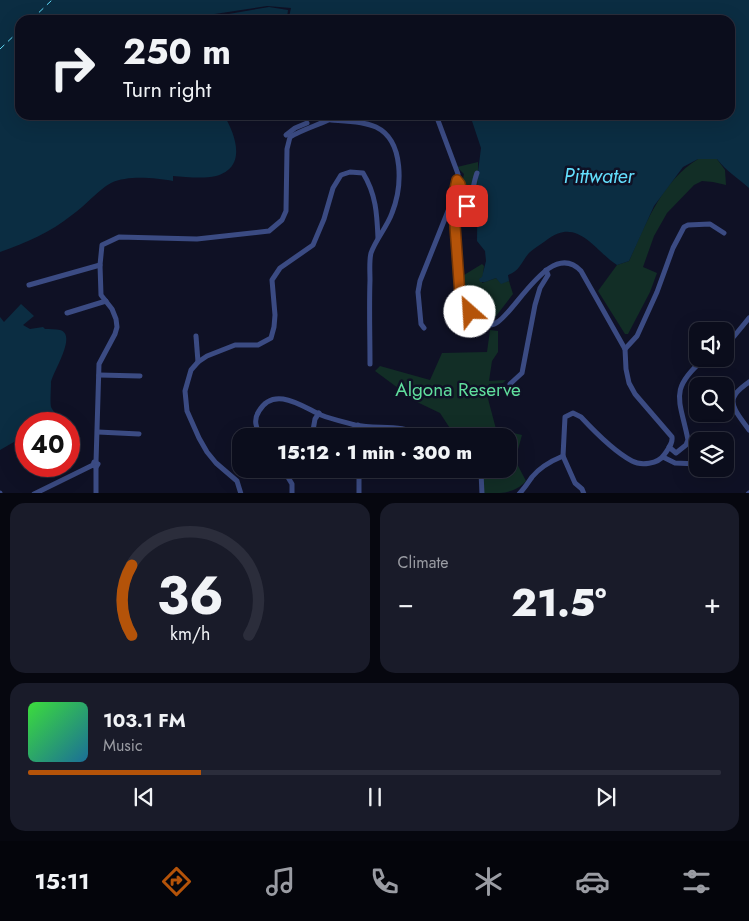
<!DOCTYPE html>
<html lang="en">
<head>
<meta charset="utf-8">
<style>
  :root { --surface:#0b0d1c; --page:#191b29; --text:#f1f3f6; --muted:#9a9ca3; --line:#2b2d3b; --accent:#b45309 }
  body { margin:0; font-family:Jost,sans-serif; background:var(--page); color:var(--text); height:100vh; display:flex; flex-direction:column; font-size:19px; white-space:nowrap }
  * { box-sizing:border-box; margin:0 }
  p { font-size:16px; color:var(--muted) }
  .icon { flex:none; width:28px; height:28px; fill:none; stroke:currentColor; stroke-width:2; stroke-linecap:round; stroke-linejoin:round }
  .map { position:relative; height:493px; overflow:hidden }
  .drawer { display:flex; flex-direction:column; gap:10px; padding:10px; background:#06070f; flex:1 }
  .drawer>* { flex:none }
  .top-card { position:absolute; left:15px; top:15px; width:720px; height:105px; border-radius:15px; box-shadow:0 5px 20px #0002,0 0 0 1px var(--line); background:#0b0d1c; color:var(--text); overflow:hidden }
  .tools { position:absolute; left:689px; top:322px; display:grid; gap:10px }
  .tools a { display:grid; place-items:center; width:45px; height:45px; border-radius:10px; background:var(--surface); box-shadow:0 5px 20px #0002,0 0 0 1px var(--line); font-size:25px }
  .speed { position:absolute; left:15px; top:412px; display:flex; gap:10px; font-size:25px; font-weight:700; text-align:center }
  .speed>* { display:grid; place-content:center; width:65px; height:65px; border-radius:50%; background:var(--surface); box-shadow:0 5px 20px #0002,0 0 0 1px var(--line); line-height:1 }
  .speed .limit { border:8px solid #d22; background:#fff; color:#111 }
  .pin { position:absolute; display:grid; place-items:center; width:42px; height:42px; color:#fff; margin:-21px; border-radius:10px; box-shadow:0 2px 8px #0006 }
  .me { position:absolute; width:55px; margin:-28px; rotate:334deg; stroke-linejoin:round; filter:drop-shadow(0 0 4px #0008) }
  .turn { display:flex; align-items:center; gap:18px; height:105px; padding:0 25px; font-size:22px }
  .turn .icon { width:65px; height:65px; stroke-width:2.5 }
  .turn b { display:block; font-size:35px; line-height:42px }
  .big { font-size:38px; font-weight:800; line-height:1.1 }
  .drawer .tile { flex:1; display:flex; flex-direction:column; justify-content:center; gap:8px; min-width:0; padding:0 18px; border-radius:15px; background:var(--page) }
  .drawer .dial { align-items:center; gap:0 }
  .dial svg { height:130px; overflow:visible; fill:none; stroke:var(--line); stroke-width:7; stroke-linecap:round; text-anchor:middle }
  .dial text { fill:var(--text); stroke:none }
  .song { display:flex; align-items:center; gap:15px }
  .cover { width:60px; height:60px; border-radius:8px; background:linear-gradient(135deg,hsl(120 70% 55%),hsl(200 70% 35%)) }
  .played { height:5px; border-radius:2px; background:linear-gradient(90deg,var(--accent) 25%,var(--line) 25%) }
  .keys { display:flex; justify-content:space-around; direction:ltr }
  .heat { display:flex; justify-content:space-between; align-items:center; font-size:28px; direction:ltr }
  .drawer .tiles { flex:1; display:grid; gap:10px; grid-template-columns:1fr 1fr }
  .tile:last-child { grid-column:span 2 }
  .trip { position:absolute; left:232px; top:428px; width:285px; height:50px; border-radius:15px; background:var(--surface); box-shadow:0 5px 20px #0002,0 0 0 1px var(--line); font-weight:800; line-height:50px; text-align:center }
  .tabs { display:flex; height:80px; justify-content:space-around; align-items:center; background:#04050b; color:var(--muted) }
  .tabs .icon { width:35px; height:35px }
  .tabs .current { color:var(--accent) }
  .tabs b { font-size:22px; color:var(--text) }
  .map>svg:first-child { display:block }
  .green { fill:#122e26 }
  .water { fill:#0b2d42 }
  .pier { fill:#0f1125 }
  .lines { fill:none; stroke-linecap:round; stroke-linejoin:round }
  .ferry { stroke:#63defc; stroke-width:1; stroke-dasharray:6 5; stroke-linecap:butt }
  .minor { stroke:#3b4b83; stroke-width:5 }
  .route-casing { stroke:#753606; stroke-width:12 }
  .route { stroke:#b45309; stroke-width:9 }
  .labels { text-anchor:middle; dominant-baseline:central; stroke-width:5; stroke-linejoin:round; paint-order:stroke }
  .park-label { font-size:19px; fill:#60de9d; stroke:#0f1125 }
  .water-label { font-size:20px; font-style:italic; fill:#63defc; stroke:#0f1125 }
</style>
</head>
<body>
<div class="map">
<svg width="749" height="494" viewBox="0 0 749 494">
  <rect width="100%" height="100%" fill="#0f1125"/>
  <g class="green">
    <path d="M698 159H717L725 170 726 185 713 182 702 181 694 185 667 213 654 236 643 267 657 273 650 292 628 334H625L598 291 617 265 629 261C646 223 662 181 698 159Z"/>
    <polygon points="478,162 478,210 458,209 458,201 464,174 457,167"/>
    <polygon points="482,264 484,266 482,283 496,278 501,283 509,281 513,294 493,320 483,318 464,295 464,275"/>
    <path d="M490 330 498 331V352L492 361 489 381 506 380 503 383 489 384 487 395 496 429 522 435 515 460 526 481C514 494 501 493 482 494L481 481 495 469H509V436H455L440 413 417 402 375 371 380 366 430 380 442 353 487 352Z"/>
  </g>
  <g class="water">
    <path d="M0 0H749V188C737 177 727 172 717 159H698L683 167 654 206 629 261 617 265C595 251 578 217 548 239 542 244 534 248 529 253 521 262 520 271 508 275L509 281 501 284 496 278 485 282H480L479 279 482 277 486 261 485 251 477 241 478 172 481 148 470 115H730V20H20V115H224C235 134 248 167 216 176 203 179 186 177 173 176V181C155 178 128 175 111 183 99 189 84 207 72 215 51 232 26 243 0 252Z"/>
    <path d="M21 304 34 316 23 325 30 329 43 327 45 329C49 329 56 329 60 330 78 335 52 373 51 383 51 389 50 401 51 407 53 411 57 415 57 420L50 424H26V435L0 450V317L4 322Z"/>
  </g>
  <polygon class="pier" points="267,6 291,8 289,17 287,17 288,10 269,7 206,18 206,20 204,18 175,20"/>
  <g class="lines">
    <g class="ferry">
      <polyline points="31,20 52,0"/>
      <polyline points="0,49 20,30"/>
    </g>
    <g class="minor">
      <path d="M436 115 458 174 453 198 460 295C466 307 482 335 499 321 519 306 552 240 581 271L625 349 626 369 629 383 635 394 672 437C673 444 668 449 664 455 658 464 641 466 632 461 615 452 594 431 581 417L573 413 565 417 563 456 575 483 582 489 584 494"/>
      <path d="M331 120C345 121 363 121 376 127 405 141 402 188 392 213 387 227 376 239 371 253 369 261 370 272 370 280 369 308 370 336 370 364"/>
      <polyline points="286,135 295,128 307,123"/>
      <path d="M458 181 465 204 467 206C473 197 473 183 477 173"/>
      <polyline points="29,285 100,265"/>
      <polyline points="67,313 106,301"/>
      <polyline points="424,328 421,324 418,292 420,281 452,201"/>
      <polyline points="196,336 198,362"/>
      <polyline points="725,344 731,340 749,318"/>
      <polyline points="625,349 637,336 657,292 673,248 684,227 688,225 710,224 724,233"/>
      <polyline points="99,375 140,376"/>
      <path d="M749 382C744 386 736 391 734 397 729 407 744 422 749 430"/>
      <polyline points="510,384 522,373 535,305 540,288 548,275 546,270"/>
      <polyline points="358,425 358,436"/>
      <polyline points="98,432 139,434"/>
      <path d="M261 436C256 428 253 420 259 411 274 385 303 407 321 415 331 419 344 422 355 425 378 430 401 423 422 436"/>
      <polyline points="312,436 315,419 319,413"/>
      <path d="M669 447 676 453 686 445 688 440C680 399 668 390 704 359"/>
      <polyline points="663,457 675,463 698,464"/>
      <path d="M96 462 99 364 115 334 117 327 116 319 112 309 101 295 100 265 102 245 119 237 197 239 269 231 282 220 286 211 287 149 290 137C305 128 323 124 338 115"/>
      <polyline points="283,469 292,484 292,494"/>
      <polyline points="359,469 359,494"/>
      <polyline points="465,469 481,472 482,494"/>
      <polyline points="0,493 0,494"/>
      <polyline points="34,494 93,465 94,462 98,464 96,467 93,465"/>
      <polyline points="96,494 96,467"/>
      <path d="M241 494 237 481 216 463 207 452 199 438 187 411 185 391 191 370 198 362 207 356 235 345H258L271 338 274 327 275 315 272 280 280 268 313 245 324 219 333 188 341 175 350 172 363 173C376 194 377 214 378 238"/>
      <path d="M519 494C525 488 528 483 532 477 540 467 551 461 563 456"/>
      <polyline points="748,494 749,493"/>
    </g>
  </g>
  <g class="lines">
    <defs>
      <polyline id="route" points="467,206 465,204 460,184 457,180 453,198 460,295 470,312"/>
    </defs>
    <use href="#route" class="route-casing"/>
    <use href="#route" class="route"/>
  </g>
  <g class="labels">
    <g class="park-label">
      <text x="458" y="389">Algona Reserve</text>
    </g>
    <g class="water-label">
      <text x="599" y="176">Pittwater</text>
    </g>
  </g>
</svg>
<div class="tools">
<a><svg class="icon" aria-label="sound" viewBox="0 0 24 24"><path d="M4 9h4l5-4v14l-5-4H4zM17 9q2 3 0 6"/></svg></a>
<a><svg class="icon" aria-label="search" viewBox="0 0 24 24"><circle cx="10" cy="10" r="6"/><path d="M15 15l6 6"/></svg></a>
<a><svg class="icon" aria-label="layers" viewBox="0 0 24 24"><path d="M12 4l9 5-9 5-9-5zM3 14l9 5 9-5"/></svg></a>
</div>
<div class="speed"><div class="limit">40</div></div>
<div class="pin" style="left:467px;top:206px;background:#d93025"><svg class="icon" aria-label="arrive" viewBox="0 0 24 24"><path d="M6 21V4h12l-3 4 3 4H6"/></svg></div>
<svg class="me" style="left:470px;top:312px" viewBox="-20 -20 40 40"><circle r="19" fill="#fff"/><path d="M0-13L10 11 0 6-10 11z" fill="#b45309"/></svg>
<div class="trip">15:12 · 1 min · 300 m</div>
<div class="top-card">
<div class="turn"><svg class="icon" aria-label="right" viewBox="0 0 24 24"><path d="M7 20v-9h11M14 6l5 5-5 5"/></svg><div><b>250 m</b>Turn right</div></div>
</div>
</div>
<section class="drawer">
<div class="tiles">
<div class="tile dial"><svg viewBox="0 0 100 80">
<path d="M14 69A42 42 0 1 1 86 69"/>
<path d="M14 69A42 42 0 0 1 14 26" stroke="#b45309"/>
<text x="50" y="56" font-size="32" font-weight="700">36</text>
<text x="50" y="72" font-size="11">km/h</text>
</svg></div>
<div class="tile"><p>Climate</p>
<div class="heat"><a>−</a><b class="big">21.5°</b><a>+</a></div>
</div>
<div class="tile">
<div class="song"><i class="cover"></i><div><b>103.1 FM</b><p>Music</p></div></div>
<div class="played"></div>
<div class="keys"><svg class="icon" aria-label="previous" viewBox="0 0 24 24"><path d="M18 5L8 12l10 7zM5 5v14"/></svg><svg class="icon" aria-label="pause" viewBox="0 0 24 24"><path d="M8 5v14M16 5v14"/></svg><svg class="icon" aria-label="next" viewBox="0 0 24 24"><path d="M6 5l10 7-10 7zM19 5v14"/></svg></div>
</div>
</div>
</section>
<nav class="tabs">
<b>15:11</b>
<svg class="icon current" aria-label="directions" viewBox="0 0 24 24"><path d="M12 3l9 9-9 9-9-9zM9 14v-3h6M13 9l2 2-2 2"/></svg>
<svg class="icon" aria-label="music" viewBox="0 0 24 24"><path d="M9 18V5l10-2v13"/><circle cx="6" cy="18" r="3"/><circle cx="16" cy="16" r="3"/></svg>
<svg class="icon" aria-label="phone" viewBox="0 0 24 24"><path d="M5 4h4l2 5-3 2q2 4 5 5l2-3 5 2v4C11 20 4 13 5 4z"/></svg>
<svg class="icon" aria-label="climate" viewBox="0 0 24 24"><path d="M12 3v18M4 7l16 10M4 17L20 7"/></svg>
<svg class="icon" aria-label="car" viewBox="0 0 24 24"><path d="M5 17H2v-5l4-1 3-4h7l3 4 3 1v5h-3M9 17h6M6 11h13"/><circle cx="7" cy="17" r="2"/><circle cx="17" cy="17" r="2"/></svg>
<svg class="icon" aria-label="filters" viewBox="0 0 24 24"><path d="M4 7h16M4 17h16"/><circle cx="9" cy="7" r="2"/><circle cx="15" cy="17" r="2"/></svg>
</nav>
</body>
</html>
